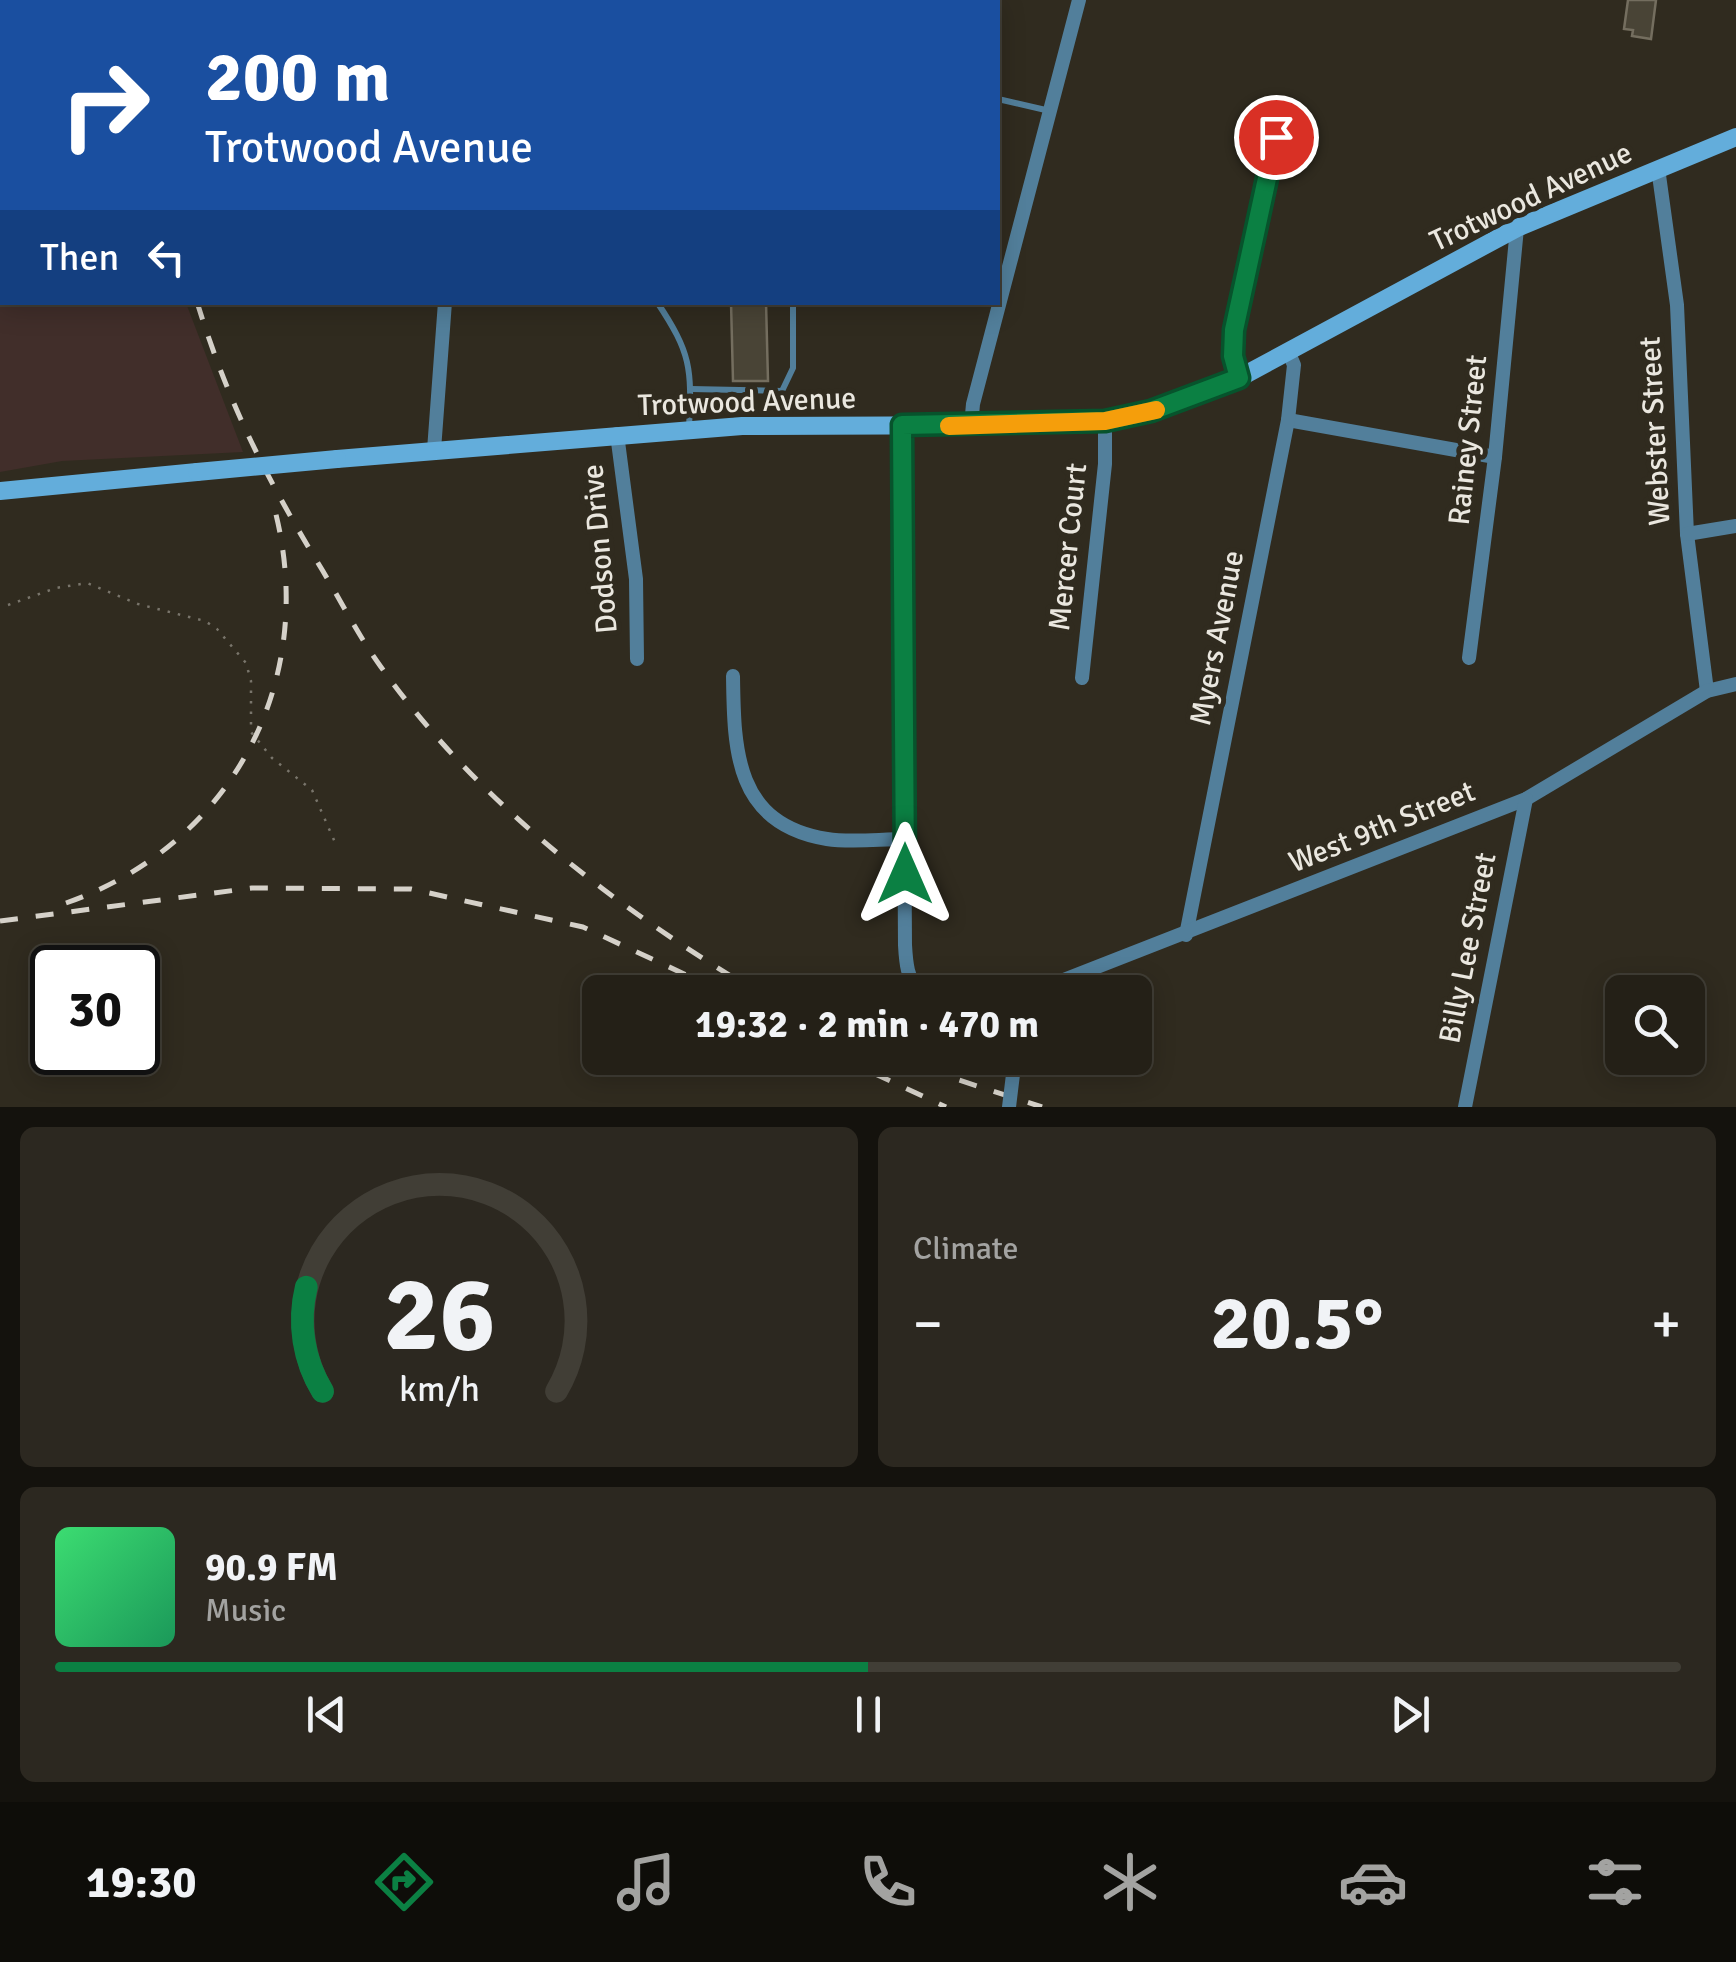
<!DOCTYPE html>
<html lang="en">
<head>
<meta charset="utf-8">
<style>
  :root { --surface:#242017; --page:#2c2820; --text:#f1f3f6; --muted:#a3a3a1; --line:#413e36; --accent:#0b8043 }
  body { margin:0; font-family:Signika,sans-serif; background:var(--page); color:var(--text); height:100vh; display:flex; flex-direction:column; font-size:38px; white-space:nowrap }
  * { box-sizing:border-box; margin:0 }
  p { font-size:32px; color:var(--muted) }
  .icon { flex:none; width:55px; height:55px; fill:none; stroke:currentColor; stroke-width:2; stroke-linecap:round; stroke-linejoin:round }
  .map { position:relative; height:1107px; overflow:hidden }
  .panel { display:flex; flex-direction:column; gap:20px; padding:20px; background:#14120d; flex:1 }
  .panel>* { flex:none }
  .hud { position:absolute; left:0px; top:0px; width:1000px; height:305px; box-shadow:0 5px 25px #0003,0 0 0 2px var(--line); background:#1a4fa0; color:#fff; overflow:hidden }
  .controls { position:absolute; left:1605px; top:975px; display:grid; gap:20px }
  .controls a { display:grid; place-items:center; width:100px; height:100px; border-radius:15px; background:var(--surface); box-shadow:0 5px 25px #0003,0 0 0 2px var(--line); font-size:50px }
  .speed { position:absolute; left:30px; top:945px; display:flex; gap:20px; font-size:50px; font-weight:700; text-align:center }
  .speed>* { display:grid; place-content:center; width:130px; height:130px; border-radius:50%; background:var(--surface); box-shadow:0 5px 25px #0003,0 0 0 2px var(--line); line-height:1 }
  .speed .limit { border:5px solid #111; border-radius:15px; background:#fff; color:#111 }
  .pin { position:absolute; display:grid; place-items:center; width:85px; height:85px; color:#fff; margin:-42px; border:5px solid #fff; border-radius:50%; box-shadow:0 2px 10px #0007 }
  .me { position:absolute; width:110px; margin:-55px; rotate:0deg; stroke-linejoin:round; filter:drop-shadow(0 0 8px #0008) }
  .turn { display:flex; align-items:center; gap:35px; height:210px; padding:0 40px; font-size:45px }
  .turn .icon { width:130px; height:130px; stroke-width:2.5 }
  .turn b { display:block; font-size:70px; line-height:85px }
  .then { display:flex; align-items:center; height:95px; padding:0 40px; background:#0003; gap:20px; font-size:38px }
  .big { font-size:75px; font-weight:700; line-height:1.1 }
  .panel .card { flex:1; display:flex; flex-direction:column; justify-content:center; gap:15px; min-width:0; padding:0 35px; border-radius:15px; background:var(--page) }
  .panel .dial { align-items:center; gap:0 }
  .dial svg { height:260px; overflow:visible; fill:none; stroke:var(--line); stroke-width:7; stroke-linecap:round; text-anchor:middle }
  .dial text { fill:var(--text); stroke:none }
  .song { display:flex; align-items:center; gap:30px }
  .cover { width:120px; height:120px; border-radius:15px; background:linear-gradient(135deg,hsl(140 70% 55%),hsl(150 70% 35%)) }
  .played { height:10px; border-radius:5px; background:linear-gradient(90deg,var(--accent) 50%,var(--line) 50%) }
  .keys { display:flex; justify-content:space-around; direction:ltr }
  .heat { display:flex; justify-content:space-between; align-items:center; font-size:55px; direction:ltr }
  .panel .tiles { flex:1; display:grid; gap:20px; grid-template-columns:1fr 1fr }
  .card:last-child { grid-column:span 2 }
  .trip { position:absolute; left:582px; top:975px; width:570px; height:100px; border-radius:15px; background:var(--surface); box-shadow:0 5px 25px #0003,0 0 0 2px var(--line); font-weight:700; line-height:100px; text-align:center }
  .tab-bar { display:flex; height:160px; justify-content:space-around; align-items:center; background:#0e0d09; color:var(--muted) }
  .tab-bar .icon { width:70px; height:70px }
  .tab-bar .active { color:var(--accent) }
  .tab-bar b { font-size:45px; color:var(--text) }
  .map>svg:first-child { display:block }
  .education { fill:#412e2a }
  .building { fill:#494436; stroke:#746e5f; stroke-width:2.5 }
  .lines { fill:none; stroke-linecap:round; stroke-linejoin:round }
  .path { stroke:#79756b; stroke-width:2.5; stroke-dasharray:2.5 8; stroke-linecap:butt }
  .service { stroke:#527f9b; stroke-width:6 }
  .minor { stroke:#527f9b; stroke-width:14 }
  .secondary { stroke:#63addb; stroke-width:18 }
  .rail { stroke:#d5d1c9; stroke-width:5; stroke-dasharray:18 18; stroke-linecap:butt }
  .minor-bridge { stroke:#527f9b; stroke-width:14 }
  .secondary-bridge { stroke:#63addb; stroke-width:18 }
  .route-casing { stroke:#07532c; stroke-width:25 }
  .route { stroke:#0b8043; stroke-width:18 }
  .slow { stroke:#f59e0b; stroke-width:18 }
  .labels { text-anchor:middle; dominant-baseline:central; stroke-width:10; stroke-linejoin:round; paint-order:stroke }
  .street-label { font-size:30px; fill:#eae7df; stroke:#302b1f }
</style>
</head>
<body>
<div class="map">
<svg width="1736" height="1107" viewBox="0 0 1736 1107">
  <rect width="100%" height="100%" fill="#302b1f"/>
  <polygon class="education" points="0,0 69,2 2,2 2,302 186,303 243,452 62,461 0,472"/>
  <g class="building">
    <polygon points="1628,0 1656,0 1651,39 1632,36 1633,30 1624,29"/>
    <polygon points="731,302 766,302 768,381 733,381"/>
  </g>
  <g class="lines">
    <polyline class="path" points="8,605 56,588 87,583 138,604 205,621 217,629 246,663 251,681 251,732 272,758 312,790 337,847"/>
    <g class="service">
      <polyline points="998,99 1050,111"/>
      <path d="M657 302C691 353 692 368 689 428"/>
      <polyline points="691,389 782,391 793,368 793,302"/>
    </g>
    <g class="minor">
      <polyline points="161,0 166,2"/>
      <polyline points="325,2 325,0"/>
      <polyline points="1658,168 1677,305 1687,534 1707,691"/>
      <polyline points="1239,378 1233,356 1234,330 1276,137"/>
      <polyline points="1288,420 1495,457"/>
      <path d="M902 425 905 945C906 963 907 979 920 992"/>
      <polyline points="971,426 973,404 1079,0"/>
      <polyline points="617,434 636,579 637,659"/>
      <polyline points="434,450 445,302"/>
      <polyline points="1687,534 1736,526"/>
      <polyline points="1469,658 1495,457 1517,228"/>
      <path d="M733 676C734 751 735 824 827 839 851 843 880 839 905 839"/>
      <polyline points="1082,678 1105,464 1105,421"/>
      <polyline points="1186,935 1288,420 1294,365 1288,351"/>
      <polyline points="1033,992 1526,799 1707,691 1736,684"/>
      <polyline points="1465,1107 1526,799"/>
    </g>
    <g class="secondary">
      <polyline points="337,459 742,426 1046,425 1105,421 1151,411 1239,378 1517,228 1736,137"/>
      <polyline points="0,491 197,472"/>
    </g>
    <g class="rail">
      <polyline points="85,0 86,2"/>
      <path d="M197 302C228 402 264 474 318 563 339 597 357 634 381 667 478 803 615 907 757 992"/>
      <path d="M66 903C235 844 321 676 273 503"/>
      <polyline points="0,921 252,888 411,889 583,927 723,992"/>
      <polyline points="841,1058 946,1107"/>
      <polyline points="891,1058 1042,1107"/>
    </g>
    <polyline class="minor-bridge" points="1009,1107 1015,1058"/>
    <polyline class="secondary-bridge" points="197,472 337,459"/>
  </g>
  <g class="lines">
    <defs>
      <polyline id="route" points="905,874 902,425 1105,421 1151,411 1239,378 1233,356 1234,330 1276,137"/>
    </defs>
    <use href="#route" class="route-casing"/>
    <use href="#route" class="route"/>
    <polyline class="slow" points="949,426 1105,421 1156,410"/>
  </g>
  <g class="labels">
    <g class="street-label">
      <text transform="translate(1531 197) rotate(-25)">Trotwood Avenue</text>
      <text transform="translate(747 402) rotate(-2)">Trotwood Avenue</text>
      <text transform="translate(1655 431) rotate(-93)">Webster Street</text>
      <text transform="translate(1468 440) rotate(-84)">Rainey Street</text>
      <text transform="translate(1068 547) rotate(-84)">Mercer Court</text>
      <text transform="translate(600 549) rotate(-95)">Dodson Drive</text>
      <text transform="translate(1217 638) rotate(-79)">Myers Avenue</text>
      <text transform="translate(1382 827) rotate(-22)">West 9th Street</text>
      <text transform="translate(1468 948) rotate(-79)">Billy Lee Street</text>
    </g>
  </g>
</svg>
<div class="controls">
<a><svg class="icon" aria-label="search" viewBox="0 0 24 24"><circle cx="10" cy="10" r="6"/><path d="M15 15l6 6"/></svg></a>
</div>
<div class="speed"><div class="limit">30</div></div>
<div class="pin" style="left:1276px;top:137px;background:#d93025"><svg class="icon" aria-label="arrive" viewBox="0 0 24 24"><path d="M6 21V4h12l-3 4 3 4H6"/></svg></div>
<svg class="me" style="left:905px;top:874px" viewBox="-20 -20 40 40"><path d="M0-17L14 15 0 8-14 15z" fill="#0b8043" stroke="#fff" stroke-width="4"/></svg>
<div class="trip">19:32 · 2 min · 470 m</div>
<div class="hud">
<div class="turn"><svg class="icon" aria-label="right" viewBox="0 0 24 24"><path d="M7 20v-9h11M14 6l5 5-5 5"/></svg><div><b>200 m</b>Trotwood Avenue</div></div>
<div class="then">Then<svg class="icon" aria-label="left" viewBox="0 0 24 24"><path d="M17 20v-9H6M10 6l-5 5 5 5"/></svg></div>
</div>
</div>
<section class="panel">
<div class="tiles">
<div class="card dial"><svg viewBox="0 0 100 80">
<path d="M14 69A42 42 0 1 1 86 69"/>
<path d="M14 69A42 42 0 0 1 9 37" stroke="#0b8043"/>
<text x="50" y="56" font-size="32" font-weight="700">26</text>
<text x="50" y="72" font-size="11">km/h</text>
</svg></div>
<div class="card"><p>Climate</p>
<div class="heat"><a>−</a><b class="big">20.5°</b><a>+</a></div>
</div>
<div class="card">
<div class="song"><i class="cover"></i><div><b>90.9 FM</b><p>Music</p></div></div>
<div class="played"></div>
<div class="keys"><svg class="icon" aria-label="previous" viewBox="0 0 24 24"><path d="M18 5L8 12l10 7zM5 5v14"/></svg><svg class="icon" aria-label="pause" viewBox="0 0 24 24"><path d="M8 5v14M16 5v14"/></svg><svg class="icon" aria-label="next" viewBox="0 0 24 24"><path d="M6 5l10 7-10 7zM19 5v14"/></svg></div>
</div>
</div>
</section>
<nav class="tab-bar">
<b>19:30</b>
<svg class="icon active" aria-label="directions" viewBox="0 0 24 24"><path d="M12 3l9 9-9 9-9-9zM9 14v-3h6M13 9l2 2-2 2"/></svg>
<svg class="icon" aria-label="music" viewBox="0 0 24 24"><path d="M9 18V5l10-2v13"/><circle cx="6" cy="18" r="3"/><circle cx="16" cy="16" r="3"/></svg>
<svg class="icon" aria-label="phone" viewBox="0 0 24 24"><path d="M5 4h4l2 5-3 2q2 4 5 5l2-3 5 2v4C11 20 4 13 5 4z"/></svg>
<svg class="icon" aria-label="climate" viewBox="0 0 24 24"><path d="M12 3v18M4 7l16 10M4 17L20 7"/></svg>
<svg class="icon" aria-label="car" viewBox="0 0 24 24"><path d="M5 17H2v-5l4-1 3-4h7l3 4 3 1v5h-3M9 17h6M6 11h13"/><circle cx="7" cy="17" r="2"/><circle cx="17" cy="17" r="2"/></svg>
<svg class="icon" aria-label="filters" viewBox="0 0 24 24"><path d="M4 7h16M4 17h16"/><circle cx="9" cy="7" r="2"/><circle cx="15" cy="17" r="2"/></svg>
</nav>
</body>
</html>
